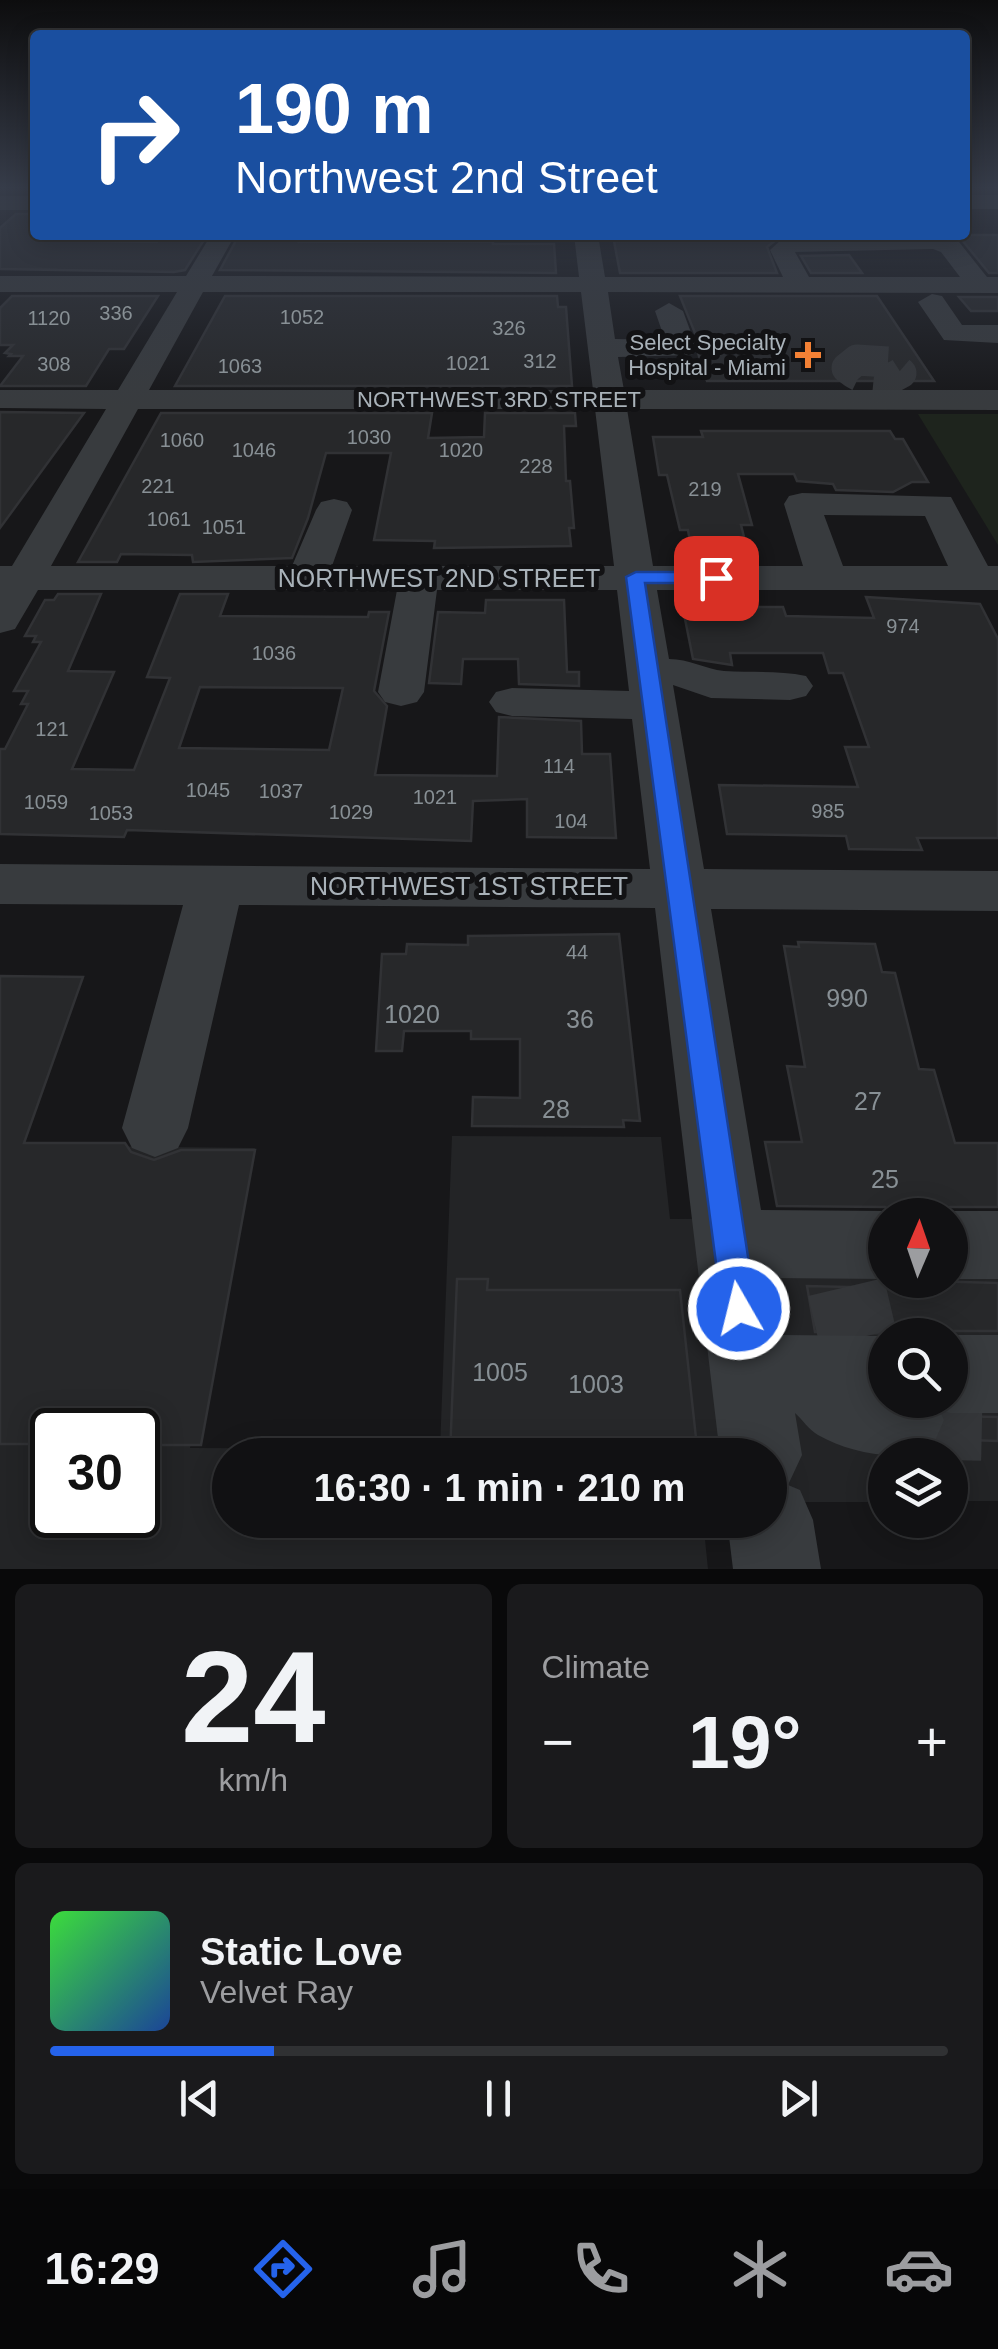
<!DOCTYPE html>
<html lang="en">
<head>
<meta charset="utf-8">
<style>
  :root { --surface:#111113; --page:#1a1a1c; --text:#f1f3f6; --muted:#9c9da0; --line:#303133; --accent:#2563eb }
  body { margin:0; font-family:Helvetica,sans-serif; background:var(--page); color:var(--text); height:100vh; display:flex; flex-direction:column; font-size:38px; white-space:nowrap }
  * { box-sizing:border-box; margin:0 }
  p { font-size:32px; color:var(--muted) }
  .icon { flex:none; width:55px; height:55px; fill:none; stroke:currentColor; stroke-width:2; stroke-linecap:round; stroke-linejoin:round }
  .map { position:relative; height:1569px; overflow:hidden }
  .details { display:flex; flex-direction:column; gap:15px; padding:15px; background:#09090a; flex:1 }
  .details>* { flex:none }
  .top-card { position:absolute; left:30px; top:30px; width:940px; height:210px; border-radius:10px; box-shadow:0 5px 25px #0003,0 0 0 2px var(--line); background:#1a4fa0; color:#fff; overflow:hidden }
  .needle { width:65px; rotate:2deg }
  .tools { position:absolute; left:868px; top:1198px; display:grid; gap:20px }
  .tools a { display:grid; place-items:center; width:100px; height:100px; border-radius:50%; background:var(--surface); box-shadow:0 5px 25px #0003,0 0 0 2px var(--line); font-size:50px }
  .speed { position:absolute; left:30px; top:1408px; display:flex; gap:20px; font-size:50px; font-weight:700; text-align:center }
  .speed>* { display:grid; place-content:center; width:130px; height:130px; border-radius:50%; background:var(--surface); box-shadow:0 5px 25px #0003,0 0 0 2px var(--line); line-height:1 }
  .speed .limit { border:5px solid #111; border-radius:15px; background:#fff; color:#111 }
  .pin { position:absolute; display:grid; place-items:center; width:85px; height:85px; color:#fff; margin:-42px; border-radius:20px; box-shadow:0 5px 15px #0006 }
  .me { position:absolute; width:110px; margin:-55px; rotate:352deg; stroke-linejoin:round; filter:drop-shadow(0 0 8px #0008) }
  .turn { display:flex; align-items:center; gap:35px; height:210px; padding:0 40px; font-size:45px }
  .turn .icon { width:130px; height:130px; stroke-width:2.5 }
  .turn b { display:block; font-size:70px; line-height:85px }
  .big { font-size:75px; font-weight:700; line-height:1.1 }
  .details .card { flex:1; display:flex; flex-direction:column; justify-content:center; gap:15px; min-width:0; padding:0 35px; border-radius:15px; background:var(--page) }
  .details .dial { align-items:center; gap:0 }
  .dial b { font-size:130px; line-height:1 }
  .song { display:flex; align-items:center; gap:30px }
  .cover { width:120px; height:120px; border-radius:15px; background:linear-gradient(135deg,hsl(120 70% 55%),hsl(220 70% 35%)) }
  .played { height:10px; border-radius:5px; background:linear-gradient(90deg,var(--accent) 25%,var(--line) 25%) }
  .keys { display:flex; justify-content:space-around; direction:ltr }
  .heat { display:flex; justify-content:space-between; align-items:center; font-size:55px; direction:ltr }
  .details .tiles { flex:1; display:grid; gap:15px; grid-template-columns:1fr 1fr }
  .card:last-child { grid-column:span 2 }
  .trip { position:absolute; left:212px; top:1438px; width:575px; height:100px; border-radius:50px; background:var(--surface); box-shadow:0 5px 25px #0003,0 0 0 2px var(--line); font-weight:700; line-height:100px; text-align:center }
  .dock { display:flex; height:160px; justify-content:space-around; align-items:center; background:#070708; color:var(--muted) }
  .dock .icon { width:70px; height:70px }
  .dock .active { color:var(--accent) }
  .dock b { font-size:45px; color:var(--text) }
  .map>svg:first-child { display:block }
  .built { fill:#232426; fill-rule:evenodd }
  .green { fill:#1e241d }
  .building { fill:#27282a; stroke:#313235; stroke-width:2.5; fill-rule:evenodd }
  .lines { fill:none; stroke-linecap:round; stroke-linejoin:round }
  .minor-tunnel-far1 { stroke:#343639; stroke-width:31; stroke-dasharray:31 15; stroke-linecap:butt }
  .minor-tunnel { stroke:#343639; stroke-width:78; stroke-dasharray:78 39; stroke-linecap:butt }
  .minor { fill:#383b3e; fill-rule:evenodd }
  .route { fill:#2563eb; stroke:#184099; stroke-width:2.5 }
  .poi-dot { fill:#f38135; stroke:#121214; stroke-width:4 }
  .labels { text-anchor:middle; dominant-baseline:central; stroke-width:10; stroke-linejoin:round; paint-order:stroke }
  .number-label { font-size:20px; fill:#889095 }
  .far-poi-label { font-size:22px; fill:#a9b2b9; stroke:#121214; text-anchor:end }
  .far-street-label { font-size:22px; fill:#a9b2b9; stroke:#121214 }
  .street-label { font-size:25px; fill:#a9b2b9; stroke:#121214 }
  .near-number-label { font-size:25px; fill:#889095 }
</style>
</head>
<body>
<div class="map">
<svg width="998" height="1569" viewBox="0 0 998 1569">
  <rect width="100%" height="100%" fill="#171719"/>
  <path class="built" d="M452 1136 661 1137 670 1219 885 1218V1280H950V1218L998 1228V1501H950V1455H885V1502H770V1455H230V1520H703L708 1569H0V1145L255 1148 190 1448 440 1449ZM885 1335H950V1400H885ZM52 1430H138V1515H52Z"/>
  <polygon class="green" points="918,414 998,414 998,545"/>
  <g class="building">
    <polygon points="16,214 35,214 35,235 53,235 48,240 157,242 161,235 207,235 185,270 174,272 0,269 0,228"/>
    <polygon points="239,235 302,235 299,242 493,241 493,244 554,244 556,273 220,270"/>
    <polygon points="627,235 808,235 781,236 767,247 777,273 620,273 614,241 628,241"/>
    <polygon points="949,235 998,235 998,273 989,273 962,240"/>
    <polygon points="849,255 862,273 811,273 801,256"/>
    <polygon points="12,296 158,296 124,349 109,349 86,386 0,386 23,356 9,356 11,354 5,353 13,345 0,345 0,308"/>
    <polygon points="225,296 557,296 558,307 566,307 572,386 175,386"/>
    <polygon points="680,296 877,296 934,381 707,381 698,353 701,348"/>
    <polygon points="959,297 998,297 998,311 971,311"/>
    <polygon points="0,412 84,413 0,528"/>
    <polygon points="161,413 432,413 428,438 484,437 485,413 575,413 576,426 564,426 566,481 570,481 574,528 569,528 571,546 434,548 435,541 374,540 391,453 326,453 308,518 292,558 193,562 192,555 121,554 117,562 78,562"/>
    <polygon points="701,431 890,431 895,439 903,439 928,482 912,482 893,492 836,490 833,484 797,481 794,474 738,474 752,525 741,525 747,549 691,548 688,530 680,530 667,475 659,475 653,437 703,437"/>
    <path d="M58 594H101L68 671 114 672 72 769 134 770 170 678 147 677 180 594H228L220 616 368 617 369 612H389L374 691 387 706 375 775 497 776 499 717 581 721 582 754H610L616 838 527 837V799L473 801 471 841 127 830 124 837 0 834V749H5L28 704H21L28 691H14L41 642H33L36 636H25L45 600H54ZM200 687 343 688 329 750 179 748Z"/>
    <polygon points="866,597 980,604 998,639 998,838 917,838 922,850 849,849 846,836 727,834 719,785 858,787 845,747 869,747 843,673 829,673 823,653 730,653 732,665 693,659 682,604 724,602 725,607 783,607 786,616 874,618"/>
    <polygon points="486,600 564,600 567,672 579,672 579,686 519,684 518,659 463,659 461,684 429,683 438,612 485,613"/>
    <polygon points="619,934 640,1121 623,1120 624,1127 472,1126 473,1097 520,1098 520,1039 471,1039 471,1031 404,1031 402,1051 376,1051 382,954 406,954 407,944 468,945 468,936"/>
    <polygon points="798,942 875,944 882,972 895,973 919,1069 934,1070 955,1143 998,1143 998,1207 950,1207 936,1215 899,1215 885,1207 777,1206 765,1142 802,1142 787,1066 805,1067 784,946 799,947"/>
    <polygon points="0,976 83,977 24,1143 125,1143 131,1152 154,1160 181,1150 255,1150 201,1445 138,1445 138,1430 52,1430 52,1444 0,1444"/>
    <polygon points="457,1279 488,1279 487,1290 680,1290 696,1438 680,1455 450,1455"/>
    <polygon points="889,1280 998,1283 998,1331 950,1331 946,1335 815,1332 807,1286 891,1288"/>
    <polygon points="946,1416 998,1417 998,1441 940,1439"/>
  </g>
  <g class="lines">
    <path class="minor-tunnel-far1" d="M857 360 888 362 901 373C882 385 864 382 847 368Z"/>
    <g class="minor-tunnel">
      <polyline points="846,1287 858,1338"/>
      <polyline points="904,1420 998,1422"/>
    </g>
    <g class="minor">
      <rect x="965" y="195" width="33" height="14"/>
      <rect x="0" y="196" width="35" height="14"/>
      <path d="M211 235H235L212 276 579 277 574 235H598L605 277H783L770 250 781 240 936 235 959 242 987 277H998V293L608 292 615 339 665 340 655 311 669 303 683 311 697 349 692 355 618 357 624 390H998V410L627 409 653 566H803L784 504 789 496 802 493 951 497 988 566H998V590H657L669 659C689 659 705 669 724 671 752 673 779 670 806 676L813 686 806 696 790 700 711 698 673 685 704 869 998 871V911L711 909 761 1210 885 1211 895 1215H885V1279L772 1278 782 1335 885 1336V1400H950V1335H998V1413H950L939 1409 944 1420 932 1448C898 1463 850 1453 818 1435 809 1430 802 1419 795 1413L802 1455 788 1485 800 1490 813 1520 821 1569H733L727 1520H770V1455H720L655 908 239 905 188 1128 178 1148 155 1157 132 1148 122 1128 183 905 0 904V864L650 869 632 719 512 716 496 712 489 702 496 692 512 688 629 691 617 590H437L424 692 417 702 401 706 385 702 378 692 397 590H38L15 629 0 633V566H12L106 409 0 408V390H118L177 292H0V276H186ZM933 249 941 252 960 277H809L795 252ZM203 292H581L593 390H149ZM138 409H595L614 566H332L352 510 347 502 334 499 321 502 316 510 292 566H51ZM824 515 925 516 948 566H843Z"/>
      <polygon points="932,294 942,296 962,325 998,325 998,343 944,340 918,302"/>
      <polygon points="950,1211 998,1211 998,1279 950,1279 950,1215 940,1215"/>
    </g>
  </g>
  <linearGradient id="sky" x2="0" y2="1"><stop stop-color="#0d0d0e"/><stop offset="0.46" stop-color="#363c49"/><stop offset="1" stop-color="#363c49" stop-opacity="0"/></linearGradient>
  <rect width="998" height="408" fill="url(#sky)"/>
  <polygon class="route" points="636,572 716,572 725,578 716,583 645,583 756,1309 751,1321 739,1326 727,1321 722,1309 626,577"/>
  <path class="poi-dot" d="M803 340h10v10h10v10h-10v10h-10v-10h-10v-10h10z"/>
  <g class="labels">
    <g class="number-label">
      <text x="116" y="313">336</text>
      <text x="302" y="317">1052</text>
      <text x="49" y="318">1120</text>
      <text x="509" y="328">326</text>
      <text x="540" y="361">312</text>
      <text x="468" y="363">1021</text>
      <text x="54" y="364">308</text>
      <text x="240" y="366">1063</text>
      <text x="369" y="437">1030</text>
      <text x="182" y="440">1060</text>
      <text x="254" y="450">1046</text>
      <text x="461" y="450">1020</text>
      <text x="536" y="466">228</text>
      <text x="158" y="486">221</text>
      <text x="705" y="489">219</text>
      <text x="169" y="519">1061</text>
      <text x="224" y="527">1051</text>
      <text x="903" y="626">974</text>
      <text x="274" y="653">1036</text>
      <text x="52" y="729">121</text>
      <text x="559" y="766">114</text>
      <text x="208" y="790">1045</text>
      <text x="281" y="791">1037</text>
      <text x="435" y="797">1021</text>
      <text x="46" y="802">1059</text>
      <text x="828" y="811">985</text>
      <text x="351" y="812">1029</text>
      <text x="111" y="813">1053</text>
      <text x="571" y="821">104</text>
      <text x="577" y="952">44</text>
    </g>
    <g class="far-poi-label">
      <text x="786" y="342">Select Specialty<tspan x="786" dy="25">Hospital - Miami</tspan></text>
    </g>
    <g class="far-street-label">
      <text x="499" y="399">NORTHWEST 3RD STREET</text>
    </g>
    <g class="street-label">
      <text x="439" y="578">NORTHWEST 2ND STREET</text>
      <text x="469" y="886">NORTHWEST 1ST STREET</text>
    </g>
    <g class="near-number-label">
      <text x="847" y="998">990</text>
      <text x="412" y="1014">1020</text>
      <text x="580" y="1019">36</text>
      <text x="868" y="1101">27</text>
      <text x="556" y="1109">28</text>
      <text x="885" y="1179">25</text>
      <text x="500" y="1372">1005</text>
      <text x="596" y="1384">1003</text>
    </g>
  </g>
</svg>
<div class="tools">
<a><svg class="needle" viewBox="-14 -14 28 28"><path d="M0-13l5 13h-10z" fill="#e53935"/><path d="M0 13l5-13h-10z" fill="#9c9da0"/></svg></a>
<a><svg class="icon" aria-label="search" viewBox="0 0 24 24"><circle cx="10" cy="10" r="6"/><path d="M15 15l6 6"/></svg></a>
<a><svg class="icon" aria-label="layers" viewBox="0 0 24 24"><path d="M12 4l9 5-9 5-9-5zM3 14l9 5 9-5"/></svg></a>
</div>
<div class="speed"><div class="limit">30</div></div>
<div class="pin" style="left:716px;top:578px;background:#d93025"><svg class="icon" aria-label="arrive" viewBox="0 0 24 24"><path d="M6 21V4h12l-3 4 3 4H6"/></svg></div>
<svg class="me" style="left:739px;top:1309px" viewBox="-20 -20 40 40"><circle r="17" fill="#2563eb" stroke="#fff" stroke-width="3"/><path d="M0-11L8 9 0 5-8 9z" fill="#fff"/></svg>
<div class="trip">16:30 · 1 min · 210 m</div>
<div class="top-card">
<div class="turn"><svg class="icon" aria-label="right" viewBox="0 0 24 24"><path d="M7 20v-9h11M14 6l5 5-5 5"/></svg><div><b>190 m</b>Northwest 2nd Street</div></div>
</div>
</div>
<section class="details">
<div class="tiles">
<div class="card dial"><b>24</b><p>km/h</p></div>
<div class="card"><p>Climate</p>
<div class="heat"><a>−</a><b class="big">19°</b><a>+</a></div>
</div>
<div class="card">
<div class="song"><i class="cover"></i><div><b>Static Love</b><p>Velvet Ray</p></div></div>
<div class="played"></div>
<div class="keys"><svg class="icon" aria-label="previous" viewBox="0 0 24 24"><path d="M18 5L8 12l10 7zM5 5v14"/></svg><svg class="icon" aria-label="pause" viewBox="0 0 24 24"><path d="M8 5v14M16 5v14"/></svg><svg class="icon" aria-label="next" viewBox="0 0 24 24"><path d="M6 5l10 7-10 7zM19 5v14"/></svg></div>
</div>
</div>
</section>
<nav class="dock">
<b>16:29</b>
<svg class="icon active" aria-label="directions" viewBox="0 0 24 24"><path d="M12 3l9 9-9 9-9-9zM9 14v-3h6M13 9l2 2-2 2"/></svg>
<svg class="icon" aria-label="music" viewBox="0 0 24 24"><path d="M9 18V5l10-2v13"/><circle cx="6" cy="18" r="3"/><circle cx="16" cy="16" r="3"/></svg>
<svg class="icon" aria-label="phone" viewBox="0 0 24 24"><path d="M5 4h4l2 5-3 2q2 4 5 5l2-3 5 2v4C11 20 4 13 5 4z"/></svg>
<svg class="icon" aria-label="climate" viewBox="0 0 24 24"><path d="M12 3v18M4 7l16 10M4 17L20 7"/></svg>
<svg class="icon" aria-label="car" viewBox="0 0 24 24"><path d="M5 17H2v-5l4-1 3-4h7l3 4 3 1v5h-3M9 17h6M6 11h13"/><circle cx="7" cy="17" r="2"/><circle cx="17" cy="17" r="2"/></svg>
</nav>
</body>
</html>
